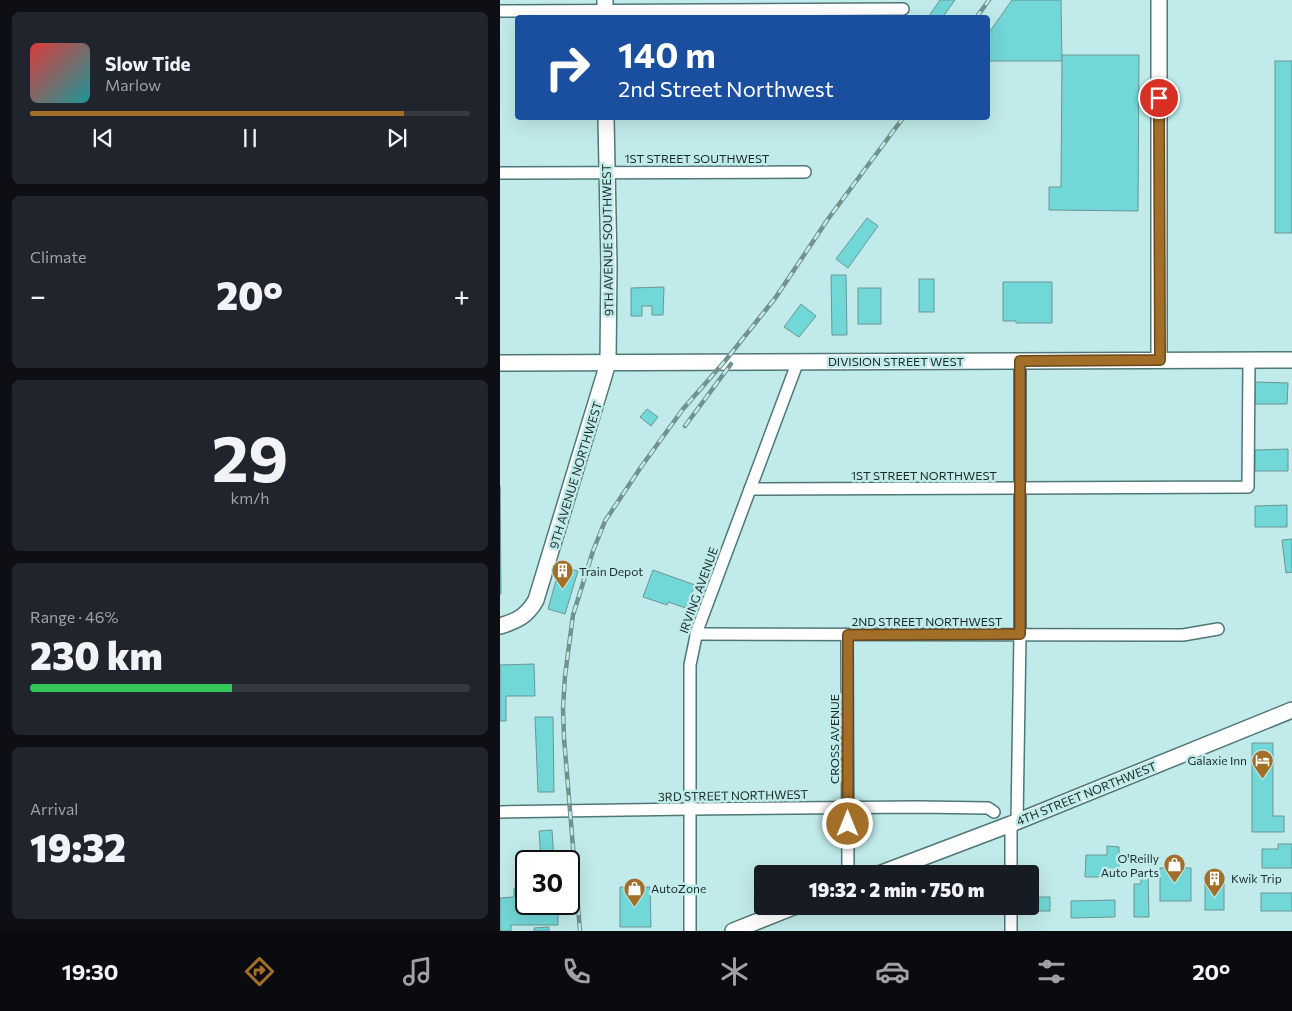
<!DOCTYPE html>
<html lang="en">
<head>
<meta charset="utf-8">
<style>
  :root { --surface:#171b24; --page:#20242c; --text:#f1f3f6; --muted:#9ea1a6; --line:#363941; --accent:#a36e28 }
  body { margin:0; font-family:Commissioner,sans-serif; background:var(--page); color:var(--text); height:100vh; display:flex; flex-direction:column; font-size:19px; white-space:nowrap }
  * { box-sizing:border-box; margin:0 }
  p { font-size:16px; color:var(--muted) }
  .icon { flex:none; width:28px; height:28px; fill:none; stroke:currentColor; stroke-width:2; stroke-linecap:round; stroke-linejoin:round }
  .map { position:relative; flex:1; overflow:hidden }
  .panel { display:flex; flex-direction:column; gap:12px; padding:12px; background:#0d0f14; width:500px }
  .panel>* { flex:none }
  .hud { position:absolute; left:15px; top:15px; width:475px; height:105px; border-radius:5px; box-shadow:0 5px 20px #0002; background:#1a4fa0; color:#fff; overflow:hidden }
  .speed { position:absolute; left:15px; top:850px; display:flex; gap:10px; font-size:25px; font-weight:700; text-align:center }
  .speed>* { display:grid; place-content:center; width:65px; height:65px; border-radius:50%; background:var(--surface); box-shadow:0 5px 20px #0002; line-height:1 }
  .speed .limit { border:2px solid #111; border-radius:8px; background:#fff; color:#111 }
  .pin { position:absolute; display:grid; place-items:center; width:42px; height:42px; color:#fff; margin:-21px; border:2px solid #fff; border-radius:50%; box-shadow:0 1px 5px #0007 }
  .me { position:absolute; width:55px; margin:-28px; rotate:0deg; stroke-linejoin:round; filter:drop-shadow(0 0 4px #0008) }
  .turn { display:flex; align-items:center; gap:18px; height:105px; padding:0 20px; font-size:22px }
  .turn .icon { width:65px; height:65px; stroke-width:2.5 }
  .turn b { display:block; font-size:35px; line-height:42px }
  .big { font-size:38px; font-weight:800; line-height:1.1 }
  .panel .widget { flex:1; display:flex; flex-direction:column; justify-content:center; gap:8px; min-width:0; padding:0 18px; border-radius:8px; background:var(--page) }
  .panel .dial { align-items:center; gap:0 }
  .dial b { font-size:65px; line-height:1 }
  .song { display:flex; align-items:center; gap:15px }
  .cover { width:60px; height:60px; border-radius:8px; background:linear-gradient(135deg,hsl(0 70% 55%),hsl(180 70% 35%)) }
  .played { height:5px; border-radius:2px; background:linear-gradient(90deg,var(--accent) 85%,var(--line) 85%) }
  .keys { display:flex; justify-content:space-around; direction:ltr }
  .heat { display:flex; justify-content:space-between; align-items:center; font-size:28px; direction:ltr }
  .charge { height:8px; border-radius:4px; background:linear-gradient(90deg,#34c759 46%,var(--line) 0) }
  .trip { position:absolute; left:254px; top:865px; width:285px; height:50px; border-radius:5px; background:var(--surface); box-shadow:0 5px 20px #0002; font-weight:800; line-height:50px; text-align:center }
  .tab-bar { display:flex; height:80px; justify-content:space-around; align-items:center; background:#090b0e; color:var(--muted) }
  .tab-bar .icon { width:35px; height:35px }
  .tab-bar .active { color:var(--accent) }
  .tab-bar b { font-size:22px; color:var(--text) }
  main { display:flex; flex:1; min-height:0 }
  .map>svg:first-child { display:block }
  .building { fill:#71d7d7; stroke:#6d9595 }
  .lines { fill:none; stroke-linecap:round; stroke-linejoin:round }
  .street-casing { stroke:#507777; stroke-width:14 }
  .secondary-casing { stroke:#507777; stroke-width:18 }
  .street { stroke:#fff; stroke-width:11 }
  .secondary { stroke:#fff; stroke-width:15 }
  .rail-casing { stroke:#729190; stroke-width:4.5 }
  .rail { stroke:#c0ebea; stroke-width:2.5; stroke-dasharray:8; stroke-linecap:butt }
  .route-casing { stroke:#6a481a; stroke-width:12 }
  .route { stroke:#a36e28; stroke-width:9 }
  .labels { text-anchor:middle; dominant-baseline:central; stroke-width:5; stroke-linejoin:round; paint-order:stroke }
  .street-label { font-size:12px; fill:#1a2a2a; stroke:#c0ebea }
  .poi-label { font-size:12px; fill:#1a2a2a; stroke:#c0ebea; text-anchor:start }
</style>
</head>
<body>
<main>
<section class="panel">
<div class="widget">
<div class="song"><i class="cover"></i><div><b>Slow Tide</b><p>Marlow</p></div></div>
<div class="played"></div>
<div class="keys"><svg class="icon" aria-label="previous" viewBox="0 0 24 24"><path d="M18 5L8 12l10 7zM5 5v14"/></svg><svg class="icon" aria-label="pause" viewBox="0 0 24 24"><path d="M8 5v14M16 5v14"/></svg><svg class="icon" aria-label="next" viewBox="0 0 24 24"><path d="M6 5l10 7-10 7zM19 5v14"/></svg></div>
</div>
<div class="widget"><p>Climate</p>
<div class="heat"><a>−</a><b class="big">20°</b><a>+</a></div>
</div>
<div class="widget dial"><b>29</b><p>km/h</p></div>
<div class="widget"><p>Range · 46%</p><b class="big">230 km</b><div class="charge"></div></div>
<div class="widget"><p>Arrival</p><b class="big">19:32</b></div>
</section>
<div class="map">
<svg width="792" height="931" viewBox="0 0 792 931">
  <rect width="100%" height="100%" fill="#c0ebea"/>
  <g class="building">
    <polygon points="440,0 455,0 442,18 431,18 429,16"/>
    <polygon points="512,0 561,0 562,61 488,61 488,34"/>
    <polygon points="562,55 639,55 638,211 549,210 549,187 561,187"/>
    <rect x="775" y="61" width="17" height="172"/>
    <polygon points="367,218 378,226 348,268 336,259"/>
    <polygon points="331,275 346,275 347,335 332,335"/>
    <rect x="419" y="279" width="15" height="33"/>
    <polygon points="503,282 552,282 552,323 516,323 516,321 503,321"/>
    <polygon points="164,287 163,315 152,315 152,306 142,306 142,316 131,316 131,288"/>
    <rect x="358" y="288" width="23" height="36"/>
    <polygon points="301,304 316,316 299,337 284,327"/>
    <polygon points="755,382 788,383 787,404 755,404"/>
    <polygon points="147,409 158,417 151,426 140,417"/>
    <polygon points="788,449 788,471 755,471 755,450"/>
    <polygon points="0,486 1,594 0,594"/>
    <polygon points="787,505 787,527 755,527 755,506"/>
    <polygon points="792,539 792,572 786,573 782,540"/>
    <polygon points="60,566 78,571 65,614 48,609"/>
    <polygon points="153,570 195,585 186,608 168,602 167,605 143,597"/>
    <polygon points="34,664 35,696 6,696 6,721 0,721 0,665"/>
    <polygon points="35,717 53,717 54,792 38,792"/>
    <polygon points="752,743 773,743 773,816 784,816 784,832 752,832"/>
    <polygon points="52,830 54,861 41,861 39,831"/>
    <polygon points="778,844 792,844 792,868 762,868 762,849 778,849"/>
    <polygon points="607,846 619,847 619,874 600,873 600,877 585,877 586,855 607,855"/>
    <rect x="660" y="868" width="31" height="33"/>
    <polygon points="641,874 648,874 649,917 634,917 634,884 641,884"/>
    <rect x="705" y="884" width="19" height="26"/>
    <polygon points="120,887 150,887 151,927 120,927"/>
    <polygon points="14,888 26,888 26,904 58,904 58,925 11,925 11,931 0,931 0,898 14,897"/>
    <polygon points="530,888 533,888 533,897 550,897 550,911 522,911 522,906 530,906"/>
    <rect x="761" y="893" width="31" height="18"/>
    <polygon points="615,900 615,917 571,918 571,901"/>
    <polygon points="49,927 49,931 34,931 34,928"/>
  </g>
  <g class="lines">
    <defs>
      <g id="street">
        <polyline points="0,11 403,9"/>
        <polyline points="0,173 305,172"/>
        <polyline points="250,489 748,487 749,360"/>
        <polyline points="196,634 683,635 718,629"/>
        <polyline points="347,635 348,874"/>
        <polyline points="0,812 190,809 418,807 488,808 494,812"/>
        <polyline points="517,821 520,634 520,361"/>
        <polyline points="511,874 511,824"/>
        <polyline points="190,931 190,665 197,631 298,361"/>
        <polyline points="511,931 511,906"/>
      </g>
      <g id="secondary">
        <polyline points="659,0 659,360"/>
        <polyline points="105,18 105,0"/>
        <polyline points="0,363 792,360"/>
        <path d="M0 626C17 621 27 616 36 600L105 373 108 362 109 265 106 118"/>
        <polyline points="379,874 511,824 792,710"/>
        <polyline points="233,931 296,906"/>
      </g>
    </defs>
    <use href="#street" class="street-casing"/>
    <use href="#secondary" class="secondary-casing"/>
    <use href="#street" class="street"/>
    <use href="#secondary" class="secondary"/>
    <defs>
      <g id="rail">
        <polyline points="476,18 489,0"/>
        <polyline points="185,426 231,364"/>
        <polyline points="80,931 64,738 63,708 65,676 73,615 93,551 105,521 141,467 183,409 225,361 276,297 328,219 403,118"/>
      </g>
    </defs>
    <use href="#rail" class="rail-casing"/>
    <use href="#rail" class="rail"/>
  </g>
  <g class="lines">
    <defs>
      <polyline id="route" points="348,824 348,635 520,634 520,361 660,360 659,98"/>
    </defs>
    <use href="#route" class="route-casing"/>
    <use href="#route" class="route"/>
  </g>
  <defs>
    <symbol id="building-pin" viewBox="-11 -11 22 30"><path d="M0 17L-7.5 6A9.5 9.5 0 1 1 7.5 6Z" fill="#a36e28" stroke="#c0ebea"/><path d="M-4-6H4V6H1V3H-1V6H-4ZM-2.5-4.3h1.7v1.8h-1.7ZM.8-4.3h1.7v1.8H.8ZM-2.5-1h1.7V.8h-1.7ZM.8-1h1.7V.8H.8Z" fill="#fff"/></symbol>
    <symbol id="hotel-pin" viewBox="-11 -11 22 30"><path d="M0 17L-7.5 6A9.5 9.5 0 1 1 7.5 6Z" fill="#a36e28" stroke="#c0ebea"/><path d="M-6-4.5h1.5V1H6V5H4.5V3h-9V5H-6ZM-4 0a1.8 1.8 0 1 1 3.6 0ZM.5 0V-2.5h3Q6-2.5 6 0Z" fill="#fff"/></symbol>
    <symbol id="shop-pin" viewBox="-11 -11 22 30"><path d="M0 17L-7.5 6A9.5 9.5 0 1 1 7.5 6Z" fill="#a36e28" stroke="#c0ebea"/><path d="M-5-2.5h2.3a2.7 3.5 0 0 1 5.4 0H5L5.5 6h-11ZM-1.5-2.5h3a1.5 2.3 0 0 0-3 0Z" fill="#fff"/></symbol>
  </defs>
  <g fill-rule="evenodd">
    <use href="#building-pin" x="50" y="558" width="25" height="34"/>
    <use href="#hotel-pin" x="750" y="748" width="25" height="34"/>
    <use href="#shop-pin" x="662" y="852" width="25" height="34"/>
    <use href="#building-pin" x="702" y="866" width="25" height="34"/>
    <use href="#shop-pin" x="122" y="876" width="25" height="34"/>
  </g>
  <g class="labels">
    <g class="street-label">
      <text x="197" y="158">1ST STREET SOUTHWEST</text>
      <text transform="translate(107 240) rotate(-91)">9TH AVENUE SOUTHWEST</text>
      <text x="396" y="361">DIVISION STREET WEST</text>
      <text transform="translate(75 475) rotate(-73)">9TH AVENUE NORTHWEST</text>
      <text x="424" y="475">1ST STREET NORTHWEST</text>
      <text transform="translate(198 590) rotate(-70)">IRVING AVENUE</text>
      <text x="427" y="621">2ND STREET NORTHWEST</text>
      <text transform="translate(334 739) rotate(-90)">CROSS AVENUE</text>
      <text transform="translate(586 793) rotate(-22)">4TH STREET NORTHWEST</text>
      <text transform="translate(233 795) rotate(-1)">3RD STREET NORTHWEST</text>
    </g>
    <g class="poi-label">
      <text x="79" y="571">Train Depot</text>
      <text x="747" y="760" text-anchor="end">Galaxie Inn</text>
      <text x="659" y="858" text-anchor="end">O'Reilly<tspan x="659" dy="14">Auto Parts</tspan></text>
      <text x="731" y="878">Kwik Trip</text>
      <text x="151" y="888">AutoZone</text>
    </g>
  </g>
</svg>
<div class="speed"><div class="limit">30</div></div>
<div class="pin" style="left:659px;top:98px;background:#d93025"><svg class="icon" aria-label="arrive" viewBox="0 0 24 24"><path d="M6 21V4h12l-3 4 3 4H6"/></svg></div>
<svg class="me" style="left:348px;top:824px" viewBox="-20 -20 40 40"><circle r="17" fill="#a36e28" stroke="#fff" stroke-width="3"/><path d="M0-11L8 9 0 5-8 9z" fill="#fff"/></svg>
<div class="trip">19:32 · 2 min · 750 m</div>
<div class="hud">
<div class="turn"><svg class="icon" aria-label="right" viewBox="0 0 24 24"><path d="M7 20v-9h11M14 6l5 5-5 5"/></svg><div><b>140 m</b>2nd Street Northwest</div></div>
</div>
</div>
</main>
<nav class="tab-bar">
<b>19:30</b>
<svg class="icon active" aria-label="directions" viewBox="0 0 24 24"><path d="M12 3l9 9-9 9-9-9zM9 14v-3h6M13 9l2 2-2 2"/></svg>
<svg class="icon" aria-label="music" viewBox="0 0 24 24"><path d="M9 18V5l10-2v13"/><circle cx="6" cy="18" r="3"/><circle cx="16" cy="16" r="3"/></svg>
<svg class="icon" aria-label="phone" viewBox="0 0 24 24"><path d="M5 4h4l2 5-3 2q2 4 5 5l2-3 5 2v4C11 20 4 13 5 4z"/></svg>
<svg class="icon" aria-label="climate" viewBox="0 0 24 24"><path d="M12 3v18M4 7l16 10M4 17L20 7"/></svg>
<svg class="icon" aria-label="car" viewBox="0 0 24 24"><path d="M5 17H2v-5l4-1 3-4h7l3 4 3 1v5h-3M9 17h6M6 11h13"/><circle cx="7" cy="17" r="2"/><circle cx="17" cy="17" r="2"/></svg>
<svg class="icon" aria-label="filters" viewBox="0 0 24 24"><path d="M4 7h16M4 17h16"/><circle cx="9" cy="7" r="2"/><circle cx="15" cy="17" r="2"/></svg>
<b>20°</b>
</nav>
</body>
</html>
